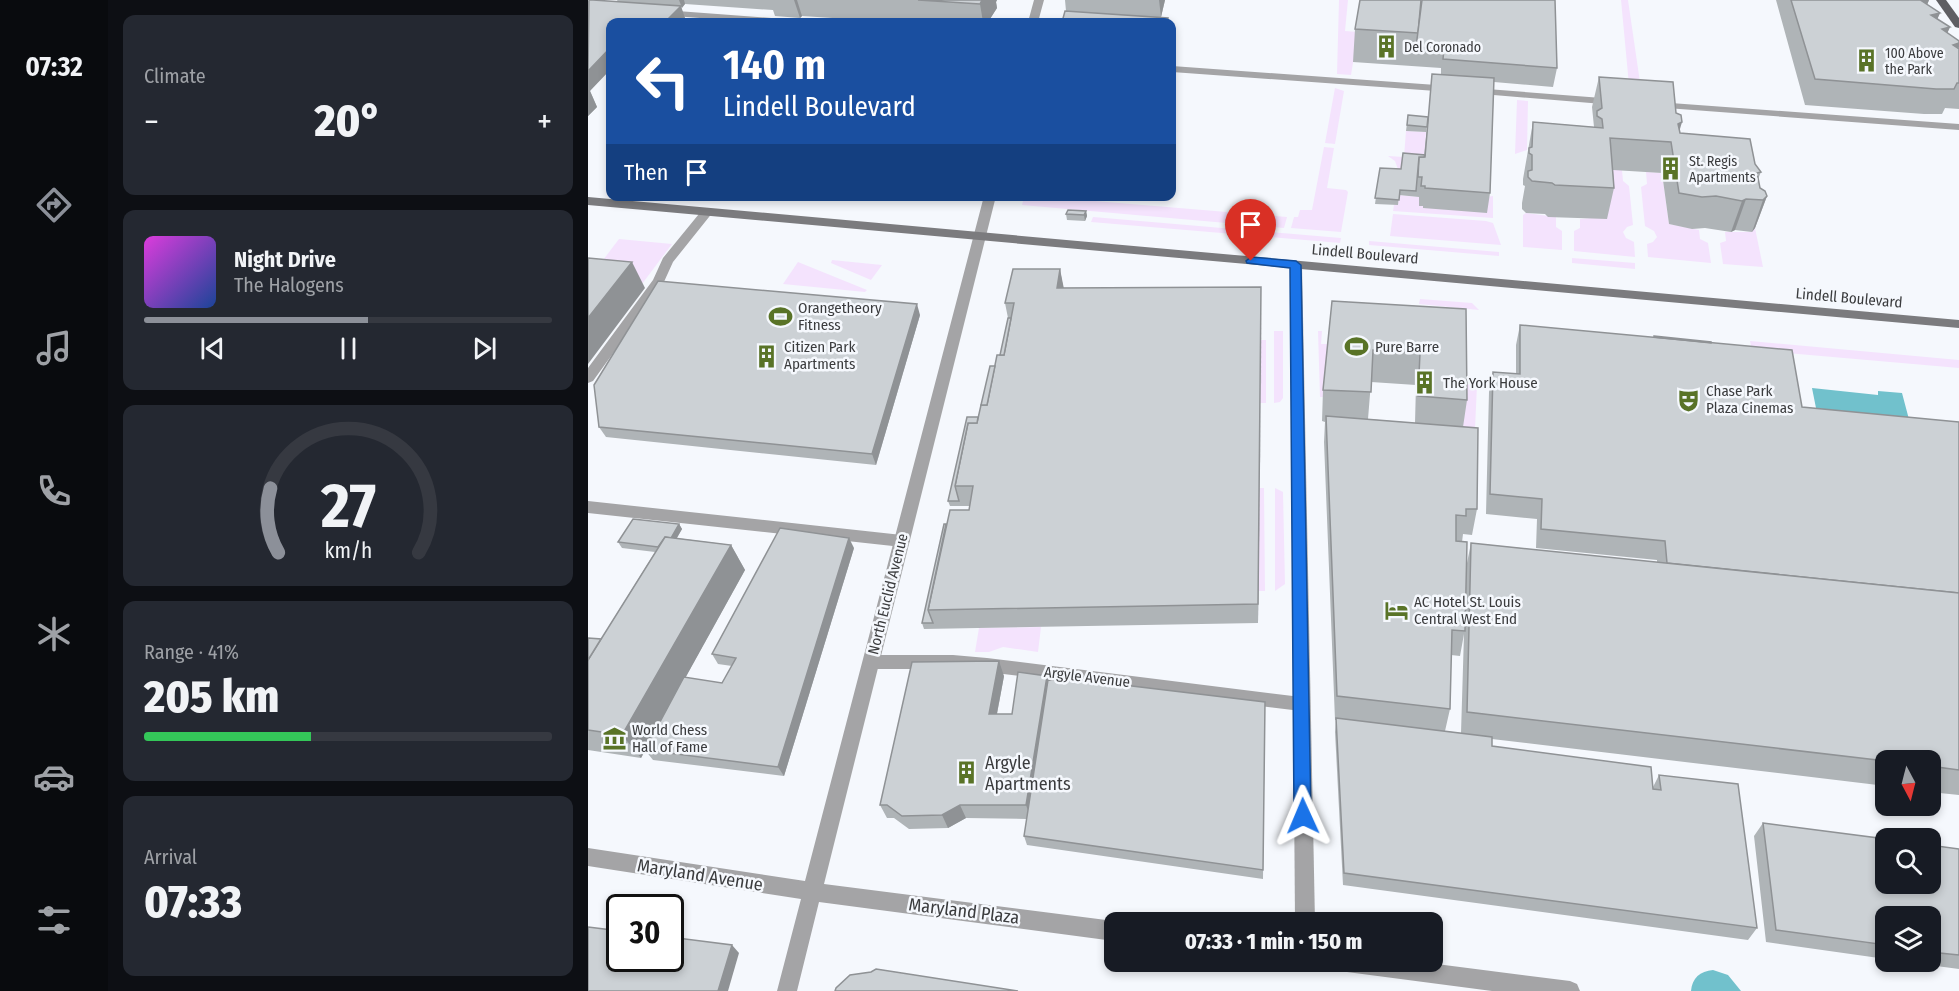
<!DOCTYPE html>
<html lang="en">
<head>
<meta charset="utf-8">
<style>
  :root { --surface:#171b24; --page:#242831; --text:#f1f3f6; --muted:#9ea1a6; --line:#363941; --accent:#8c9099 }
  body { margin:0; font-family:"Fira Sans Condensed",sans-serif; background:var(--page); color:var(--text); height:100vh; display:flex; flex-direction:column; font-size:22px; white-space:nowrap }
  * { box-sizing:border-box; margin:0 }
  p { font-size:20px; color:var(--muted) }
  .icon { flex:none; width:33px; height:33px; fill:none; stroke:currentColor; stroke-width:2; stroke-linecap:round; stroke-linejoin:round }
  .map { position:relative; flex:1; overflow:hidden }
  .drawer { display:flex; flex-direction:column; gap:15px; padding:15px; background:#0d0f14; width:480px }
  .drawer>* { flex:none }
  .banner { position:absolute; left:18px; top:18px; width:570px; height:183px; border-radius:12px; box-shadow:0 3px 9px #0003; background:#1a4fa0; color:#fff; overflow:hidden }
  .needle { width:39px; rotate:173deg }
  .controls { position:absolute; left:1287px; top:750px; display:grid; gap:12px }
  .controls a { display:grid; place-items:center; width:66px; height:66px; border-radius:12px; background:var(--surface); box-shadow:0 3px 9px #0003; font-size:30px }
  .speed { position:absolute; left:18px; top:894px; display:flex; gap:12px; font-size:30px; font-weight:700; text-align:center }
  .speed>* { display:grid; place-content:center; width:78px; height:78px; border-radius:50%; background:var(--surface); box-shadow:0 3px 9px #0003; line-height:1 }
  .speed .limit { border:3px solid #111; border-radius:9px; background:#fff; color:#111 }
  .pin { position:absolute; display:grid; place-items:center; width:51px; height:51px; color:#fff; margin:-62px -26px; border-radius:50% 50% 50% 0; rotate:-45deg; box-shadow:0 0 6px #0007 }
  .pin .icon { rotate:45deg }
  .me { position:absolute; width:66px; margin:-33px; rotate:359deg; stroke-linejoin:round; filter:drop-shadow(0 0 4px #0008) }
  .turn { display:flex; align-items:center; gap:21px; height:126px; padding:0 18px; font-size:27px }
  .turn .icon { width:78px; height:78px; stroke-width:2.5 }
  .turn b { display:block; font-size:42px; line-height:51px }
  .then { display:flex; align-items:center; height:57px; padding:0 18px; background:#0003; gap:12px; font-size:22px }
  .big { font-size:45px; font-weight:800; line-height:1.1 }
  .drawer .tile { flex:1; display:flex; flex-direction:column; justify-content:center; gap:9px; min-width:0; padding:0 21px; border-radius:12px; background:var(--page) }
  .drawer .dial { align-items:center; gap:0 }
  .dial svg { height:156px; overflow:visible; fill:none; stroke:var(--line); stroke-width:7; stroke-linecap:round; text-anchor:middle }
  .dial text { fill:var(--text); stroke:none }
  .song { display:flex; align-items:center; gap:18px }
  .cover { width:72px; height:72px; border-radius:9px; background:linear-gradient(135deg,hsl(300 70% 55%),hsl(220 70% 35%)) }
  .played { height:6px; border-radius:3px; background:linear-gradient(90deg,var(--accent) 55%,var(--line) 55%) }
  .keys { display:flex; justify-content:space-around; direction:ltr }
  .heat { display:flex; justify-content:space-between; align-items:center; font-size:33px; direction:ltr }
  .charge { height:9px; border-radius:4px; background:linear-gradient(90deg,#34c759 41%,var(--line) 0) }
  .trip { position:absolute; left:516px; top:912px; width:339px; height:60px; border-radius:12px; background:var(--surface); box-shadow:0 3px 9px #0003; font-weight:800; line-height:60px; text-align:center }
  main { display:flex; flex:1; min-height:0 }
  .tabs { display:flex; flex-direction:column; width:108px; justify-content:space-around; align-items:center; background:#090b0e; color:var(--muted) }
  .tabs .icon { width:42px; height:42px }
  .tabs .current { color:var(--accent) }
  .tabs b { font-size:27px; color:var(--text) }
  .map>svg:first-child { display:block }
  .green { fill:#f4e3fd }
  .water { fill:#71c1cc }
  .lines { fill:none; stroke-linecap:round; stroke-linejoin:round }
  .lane { fill:#a4a4a6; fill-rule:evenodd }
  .street { fill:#a4a4a6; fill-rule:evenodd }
  .secondary { fill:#7b7b7e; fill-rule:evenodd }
  .primary { fill:#5f5f63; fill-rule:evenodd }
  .wall { fill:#afb4b7; fill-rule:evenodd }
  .shaded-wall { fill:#8f9295 }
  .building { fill:#ccd1d5; stroke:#8f9295; stroke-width:1.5 }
  .route { fill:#1a73e8; stroke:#114b97; stroke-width:1.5 }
  .labels { text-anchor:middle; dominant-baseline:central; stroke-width:5; stroke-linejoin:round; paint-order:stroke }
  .far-poi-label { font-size:14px; fill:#3b3c3e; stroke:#f5f8fd; text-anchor:start }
  .street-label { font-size:15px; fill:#3b3c3e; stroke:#f5f8fd }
  .poi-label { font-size:15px; fill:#3b3c3e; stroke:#f5f8fd; text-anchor:start }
  .near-poi-label { font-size:18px; fill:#3b3c3e; stroke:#f5f8fd; text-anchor:start }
  .near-street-label { font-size:18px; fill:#3b3c3e; stroke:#f5f8fd }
</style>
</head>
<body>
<main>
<nav class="tabs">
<b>07:32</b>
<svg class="icon current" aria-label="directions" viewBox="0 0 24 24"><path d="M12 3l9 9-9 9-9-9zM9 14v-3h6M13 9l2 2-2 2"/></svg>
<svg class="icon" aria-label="music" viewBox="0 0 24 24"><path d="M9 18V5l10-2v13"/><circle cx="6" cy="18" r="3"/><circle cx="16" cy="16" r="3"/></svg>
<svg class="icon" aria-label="phone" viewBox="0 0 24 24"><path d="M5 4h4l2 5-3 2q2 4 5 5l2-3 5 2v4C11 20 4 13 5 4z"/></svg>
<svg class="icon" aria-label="climate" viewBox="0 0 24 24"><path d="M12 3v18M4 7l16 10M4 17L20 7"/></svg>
<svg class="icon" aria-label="car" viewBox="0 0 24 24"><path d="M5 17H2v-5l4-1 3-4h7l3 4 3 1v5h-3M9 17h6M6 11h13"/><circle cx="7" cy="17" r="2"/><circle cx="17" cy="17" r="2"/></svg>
<svg class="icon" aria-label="filters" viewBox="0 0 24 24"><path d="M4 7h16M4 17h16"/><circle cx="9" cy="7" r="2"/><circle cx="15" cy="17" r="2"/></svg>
</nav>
<section class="drawer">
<div class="tile"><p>Climate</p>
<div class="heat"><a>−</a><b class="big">20°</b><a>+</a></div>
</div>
<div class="tile">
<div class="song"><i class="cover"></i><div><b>Night Drive</b><p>The Halogens</p></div></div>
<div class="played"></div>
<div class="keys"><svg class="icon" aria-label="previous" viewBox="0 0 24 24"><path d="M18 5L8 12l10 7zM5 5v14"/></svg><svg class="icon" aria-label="pause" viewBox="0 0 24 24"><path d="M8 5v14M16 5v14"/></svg><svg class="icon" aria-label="next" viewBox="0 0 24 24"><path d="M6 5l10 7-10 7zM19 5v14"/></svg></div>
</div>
<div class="tile dial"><svg viewBox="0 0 100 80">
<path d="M14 69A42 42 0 1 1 86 69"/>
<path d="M14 69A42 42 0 0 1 10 36" stroke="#8c9099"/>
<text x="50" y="56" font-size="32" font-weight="700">27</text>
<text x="50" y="72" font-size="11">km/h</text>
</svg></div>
<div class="tile"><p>Range · 41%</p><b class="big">205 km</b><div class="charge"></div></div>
<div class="tile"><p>Arrival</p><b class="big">07:33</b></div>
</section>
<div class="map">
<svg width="1371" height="991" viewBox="0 0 1371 991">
  <rect width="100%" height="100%" fill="#f5f8fd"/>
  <g class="green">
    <polygon points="751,0 760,0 757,31 770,32 763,75 749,74"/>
    <polygon points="1033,0 1040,0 1054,96 1042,96"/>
    <polygon points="747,88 756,91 747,144 737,143"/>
    <polygon points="929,100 940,101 939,150 927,154"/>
    <polygon points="818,131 838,132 836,160 812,175 807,161 800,156 816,157"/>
    <polygon points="736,147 746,148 739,188 758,190 760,192 753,232 703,228 706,217 710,217 712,210 724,210"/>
    <polygon points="1014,169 1034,170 1035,181 1041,186 1045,225 1039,227 1035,232 1038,238 1046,242 1047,257 986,251 986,231 992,228 992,219 1003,218"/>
    <polygon points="1058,172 1074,173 1081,224 1111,230 1112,239 1120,243 1123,263 1060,257 1059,244 1065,242 1069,237 1066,231 1057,226 1053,187 1059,184"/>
    <polygon points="811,195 831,197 831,205 835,206 835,208 905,196 905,218 805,211 806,205 810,205"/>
    <polygon points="470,196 471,198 699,217 696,228 434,205 436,197"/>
    <polygon points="938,213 968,217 968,227 974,231 974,250 935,247 935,215"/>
    <polygon points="805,214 898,221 905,223 913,245 802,236"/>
    <polygon points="505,217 753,238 752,243 503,222"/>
    <polygon points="1167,228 1175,267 1135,264 1132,243 1138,241 1137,232 1163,232"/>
    <polygon points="31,239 84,244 51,288 0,280"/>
    <polygon points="781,241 911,252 911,256 781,245"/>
    <polygon points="984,258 1047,263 1047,269 984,263"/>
    <polygon points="244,260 294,265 283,280 243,263"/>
    <polygon points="210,262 279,290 277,292 195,284"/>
    <polygon points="832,299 884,303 891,310 831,304"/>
    <polygon points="686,331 695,331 695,398 692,402 686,403"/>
    <polygon points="730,331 734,331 733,344 741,344 736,397 732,397"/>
    <polygon points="673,340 678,340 678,403 672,403"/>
    <polygon points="1162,341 1371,360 1371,368 1164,350"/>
    <polygon points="873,384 889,385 887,429 874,427"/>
    <polygon points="671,488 676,488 677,591 670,591"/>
    <polygon points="687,488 695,492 697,584 687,591"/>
    <polygon points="453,627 450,652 415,647 401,652 387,652 391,628"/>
  </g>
  <g class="water">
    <polygon points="1224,388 1290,395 1290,391 1314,393 1323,427 1230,418"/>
    <path d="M1125 970 1140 975 1153 991H1103C1104 978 1112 971 1125 970Z"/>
  </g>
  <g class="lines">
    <g class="lane">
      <polygon points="76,10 196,19 201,22 163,22 73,15 73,11"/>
      <polygon points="584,66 862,86 867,89 862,92 584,72"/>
      <polygon points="886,88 1027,99 1032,102 1027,105 882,93 881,91"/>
      <polygon points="1069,102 1371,124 1371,130 1065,107 1065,103"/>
      <polygon points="119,208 125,212 85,262 75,284 5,381 0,383 0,368 65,280 75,258 115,209"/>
      <polygon points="0,501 314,535 319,537 322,541 319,545 314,547 0,513"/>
      <polygon points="283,655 365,655 399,658 713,697 719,699 722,704 719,709 713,711 399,672 365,669 283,669 277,667 275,662 277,657"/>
    </g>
    <g class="street">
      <polygon points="446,0 456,0 450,22 440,22"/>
      <polygon points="396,196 408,196 236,884 526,921 529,922 526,922 526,941 231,902 209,991 189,991 213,899 0,866 0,848 217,881"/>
      <polygon points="708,261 714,265 727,922 707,922 702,265"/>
      <polygon points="749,962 833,962 982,981 989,984 992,991 904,991 759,972 752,969"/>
    </g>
    <polygon class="secondary" points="0,197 1371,320 1371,328 0,205"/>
    <polygon class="primary" points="1348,0 1358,0 1371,18 1371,28 1367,27"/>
  </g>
  <g class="wall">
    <polygon points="29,0 409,0 408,2 409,8 400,22 305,22 214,16 212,18 187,16 185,10 97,4 93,8 98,21 97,22 22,22 2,91 9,107 0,116 0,1 30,2"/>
    <polygon points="477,0 577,0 573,17 580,18 581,22 474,22 478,11"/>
    <polygon points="772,0 969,68 965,87 906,82 902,193 899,213 835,208 835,206 831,206 831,197 811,195 810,205 787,204 792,168 813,169 836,155 840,119 838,132 818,131 820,115 840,117 853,75 853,68 765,62 767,29"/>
    <polygon points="1188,0 1341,0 1339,5 1352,13 1349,19 1362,27 1359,33 1371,41 1371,109 1357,108 1354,114 1336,114 1217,105"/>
    <polygon points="1011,77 1088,113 1092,133 1167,164 1173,172 1170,179 1172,188 1179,196 1167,228 1164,232 1147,230 1143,232 1117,228 1104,229 1081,224 1074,173 1025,170 1026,188 1019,219 960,217 957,214 938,213 934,209 934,203 937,186 935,185 935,179 945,122 1006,127 1004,107"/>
    <polygon points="498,211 499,216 497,221 479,220 478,214"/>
    <polygon points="472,269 475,288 673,287 670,623 336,629 334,623 358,524 381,510 382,506 362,506 360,501 390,417 407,366 412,355 420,318 417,303"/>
    <path d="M744 301 878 309 879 400 875 427 889 509 884 535 875 534 874 542 878 568 883 543 1069 562V560L948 548 949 519 898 514 901 392 905 372 928 374V345L932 325 1123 343 1214 407 1371 422V795L1342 792V760H1298V786L904 739V746L1065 787 1071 775 1169 928 1160 940 755 885 747 732 748 720H747L736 442 737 422 734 421 735 390ZM783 382 828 385 827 423 780 419ZM876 634 873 733 857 731 862 709 863 655 872 656Z"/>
    <polygon points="332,315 288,465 18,437 11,427"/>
    <polygon points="91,524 94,529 89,538 143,545 157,570 97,678 134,683 144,666 130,664 124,654 266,548 196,776 65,760 57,750 53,758 0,750 0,638 13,639 67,552 34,548 30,542"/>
    <polygon points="416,676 409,714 424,714 460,680 677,702 675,879 439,845 436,836 439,819 378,818 360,828 321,829 306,818 299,818 292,805"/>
    <polygon points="1175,823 1371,849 1371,969 1318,962 1342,962 1342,916 1298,916 1298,959 1178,942 1166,836"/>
  </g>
  <g class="shaded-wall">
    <polygon points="91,0 96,0 97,4 94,8"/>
    <polygon points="206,0 209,0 214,16 212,18"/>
    <polygon points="394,0 409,0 408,2 409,8 400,22 395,22 392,4"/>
    <polygon points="571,0 577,0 573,17"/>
    <polygon points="1338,0 1341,0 1331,24 1334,1"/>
    <polygon points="93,6 98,21 97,22 77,22"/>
    <polygon points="1352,13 1341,38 1343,15"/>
    <polygon points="1362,27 1351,52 1354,29"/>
    <polygon points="1371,43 1371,47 1361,68 1365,45"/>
    <polygon points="22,48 22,70 2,91 9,107 0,116 0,71"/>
    <polygon points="1094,122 1085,153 1090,124"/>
    <polygon points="1179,196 1167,228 1164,232 1175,200"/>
    <polygon points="1158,199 1147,230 1143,232 1154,201"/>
    <polygon points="498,211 499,216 497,221 496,215"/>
    <polygon points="44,262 57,288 0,364 0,318"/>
    <polygon points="472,269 476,289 469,288"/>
    <polygon points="329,304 332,315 288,465 284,454"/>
    <polygon points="674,307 670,623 670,604"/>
    <polygon points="91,524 94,529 80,553 76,548"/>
    <polygon points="261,538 266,548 196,776 190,767"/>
    <polygon points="143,545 157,570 53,758 34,735"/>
    <polygon points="411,661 416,676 406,729 401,714"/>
    <polygon points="459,676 463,690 443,819 438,805"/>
    <polygon points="372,805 378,818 360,828 354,815"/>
    <polygon points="144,945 151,953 140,991 130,991"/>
  </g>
  <g class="building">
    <polygon points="1,0 5,0 93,6 77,22 22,22 22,48 0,71"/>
    <polygon points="330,0 394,0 392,4"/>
    <polygon points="772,0 833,0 830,33 767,29"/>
    <polygon points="834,0 967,0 969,68 855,59 856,49 828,47"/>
    <polygon points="1203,0 1338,0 1334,1 1352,13 1343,15 1362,27 1354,29 1371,41 1371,43 1365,45 1371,49 1371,83 1369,83 1366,89 1348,89 1227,79"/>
    <polygon points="477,11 580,18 579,22 474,22"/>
    <polygon points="844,74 906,78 902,193 837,188 837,186 833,186 834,177 830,177 831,157 837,157"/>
    <polygon points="1011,77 1085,82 1088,113 1093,115 1094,122 1090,124 1092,133 1162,139 1167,164 1173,172 1169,173 1172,188 1177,191 1179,196 1175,200 1158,199 1154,201 1128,196 1114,197 1091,193 1083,142 1022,138 1026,188 967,185 964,183 944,181 940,177 940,171 944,170 944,155 941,153 941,148 944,147 945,122 1015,128 1014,119 1009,116 1009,111 1014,108"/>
    <polygon points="820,115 840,117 839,127 819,125"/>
    <polygon points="815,153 837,155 836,157 831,157 828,191 812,190 811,200 787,198 792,168 813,169"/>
    <polygon points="480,210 498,211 496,215 478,214"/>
    <polygon points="0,258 44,262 0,318"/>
    <polygon points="425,269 472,269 469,288 673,287 670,604 340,610 362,510 381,510 385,486 367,486 380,423 389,423 393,405 399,405 409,355 416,355 426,303 417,303"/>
    <polygon points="70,281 329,304 284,454 11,427 6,385"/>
    <polygon points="744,301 878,309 879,400 830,396 832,353 785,350 783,392 735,390"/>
    <polygon points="420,318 423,318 416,355 412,355"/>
    <polygon points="932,325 1204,350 1214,407 1371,422 1371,593 1079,563 1077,541 953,529 954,499 902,494 905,372 932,374"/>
    <polygon points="1066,336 1123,342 1123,343 1066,337"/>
    <polygon points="402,366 407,366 399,405 393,405"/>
    <polygon points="738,416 890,428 889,509 878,509 878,516 868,515 868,541 879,542 877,631 864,630 862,709 749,696"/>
    <polygon points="379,417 390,417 389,423 380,423 367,486 371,501 360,501"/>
    <polygon points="45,519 91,524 83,538 77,537 70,547 30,542"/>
    <polygon points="356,524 358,524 340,610 345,623 334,623"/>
    <polygon points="192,528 261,538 190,767 57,750 96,677 134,683 148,658 124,654"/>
    <polygon points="77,537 143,545 34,735 0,730 0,660"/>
    <polygon points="883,543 1371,593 1371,770 1342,766 1342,760 1298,761 879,712"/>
    <polygon points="0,638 13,639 0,660"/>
    <polygon points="411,661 401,714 424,714 430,672 459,676 438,805 372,805 354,815 314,816 299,805 292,805 324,662"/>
    <polygon points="460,680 502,681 677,702 675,870 436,836"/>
    <polygon points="748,718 904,737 904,746 1063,767 1065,789 1073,790 1071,775 1150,784 1169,928 756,873"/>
    <polygon points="1175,823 1298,839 1298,884 1342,884 1342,845 1371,849 1371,955 1342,952 1342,916 1298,916 1298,945 1188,930"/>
    <polygon points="0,927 32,931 32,958 82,958 82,937 144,945 130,991 0,991"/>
    <polygon points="288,969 430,991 247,991 248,988 262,975 283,972"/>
  </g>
  <polygon class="route" points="663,257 708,261 713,265 723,816 721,822 715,824 709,822 706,816 702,268 659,263 658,261"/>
  <defs>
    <symbol id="building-bare" viewBox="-9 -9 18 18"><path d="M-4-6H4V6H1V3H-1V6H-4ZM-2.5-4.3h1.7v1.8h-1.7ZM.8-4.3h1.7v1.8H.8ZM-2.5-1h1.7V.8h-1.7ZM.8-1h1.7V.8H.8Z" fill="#597327" stroke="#f5f8fd" stroke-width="2.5" paint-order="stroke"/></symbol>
    <symbol id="stadium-bare" viewBox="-9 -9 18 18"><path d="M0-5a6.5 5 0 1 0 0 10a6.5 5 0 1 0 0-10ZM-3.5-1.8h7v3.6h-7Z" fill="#597327" stroke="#f5f8fd" stroke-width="2.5" paint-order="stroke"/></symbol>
    <symbol id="theatre-bare" viewBox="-9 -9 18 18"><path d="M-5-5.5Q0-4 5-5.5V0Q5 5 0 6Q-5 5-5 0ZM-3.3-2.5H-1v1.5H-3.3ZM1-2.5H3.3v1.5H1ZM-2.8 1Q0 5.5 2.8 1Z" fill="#597327" stroke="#f5f8fd" stroke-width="2.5" paint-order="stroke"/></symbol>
    <symbol id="hotel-bare" viewBox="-9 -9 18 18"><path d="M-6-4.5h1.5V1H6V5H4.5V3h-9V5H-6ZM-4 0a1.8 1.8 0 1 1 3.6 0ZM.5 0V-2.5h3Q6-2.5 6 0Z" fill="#597327" stroke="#f5f8fd" stroke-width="2.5" paint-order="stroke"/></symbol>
    <symbol id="museum-bare" viewBox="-9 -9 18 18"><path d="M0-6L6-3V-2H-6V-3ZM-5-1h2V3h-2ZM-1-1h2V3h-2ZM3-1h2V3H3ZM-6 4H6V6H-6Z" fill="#597327" stroke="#f5f8fd" stroke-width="2.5" paint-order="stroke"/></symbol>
  </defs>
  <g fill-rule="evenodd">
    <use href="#building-bare" x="782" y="30" width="33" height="33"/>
    <use href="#building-bare" x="1262" y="44" width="33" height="33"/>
    <use href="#building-bare" x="1066" y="152" width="33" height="33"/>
    <use href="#stadium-bare" x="176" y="300" width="33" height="33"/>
    <use href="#stadium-bare" x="752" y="330" width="33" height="33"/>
    <use href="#building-bare" x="162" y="340" width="33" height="33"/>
    <use href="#building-bare" x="820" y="366" width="33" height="33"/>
    <use href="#theatre-bare" x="1084" y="384" width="33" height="33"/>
    <use href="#hotel-bare" x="792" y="594" width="33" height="33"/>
    <use href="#museum-bare" x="10" y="722" width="33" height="33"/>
    <use href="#building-bare" x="362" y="756" width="33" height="33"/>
  </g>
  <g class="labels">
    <g class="far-poi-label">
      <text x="816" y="47">Del Coronado</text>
      <text x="1297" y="53">100 Above<tspan x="1297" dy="16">the Park</tspan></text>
      <text x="1101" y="161">St. Regis<tspan x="1101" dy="16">Apartments</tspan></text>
    </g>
    <g class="street-label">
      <text transform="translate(777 254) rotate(5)">Lindell Boulevard</text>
      <text transform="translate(1261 298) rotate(5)">Lindell Boulevard</text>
      <text transform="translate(300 594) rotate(-76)">North Euclid Avenue</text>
      <text transform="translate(499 677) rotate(7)">Argyle Avenue</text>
    </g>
    <g class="poi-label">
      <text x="210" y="308">Orangetheory<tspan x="210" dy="17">Fitness</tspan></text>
      <text x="196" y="347">Citizen Park<tspan x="196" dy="17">Apartments</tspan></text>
      <text x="787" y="347">Pure Barre</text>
      <text x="855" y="383">The York House</text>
      <text x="1118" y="391">Chase Park<tspan x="1118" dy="17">Plaza Cinemas</tspan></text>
      <text x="826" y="602">AC Hotel St. Louis<tspan x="826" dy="17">Central West End</tspan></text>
      <text x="44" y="730">World Chess<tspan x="44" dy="17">Hall of Fame</tspan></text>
    </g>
    <g class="near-poi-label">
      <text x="397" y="763">Argyle<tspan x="397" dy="21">Apartments</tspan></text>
    </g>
    <g class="near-street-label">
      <text transform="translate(112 875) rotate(9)">Maryland Avenue</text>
      <text transform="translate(376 911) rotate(7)">Maryland Plaza</text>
    </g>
  </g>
</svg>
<div class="controls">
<a><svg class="needle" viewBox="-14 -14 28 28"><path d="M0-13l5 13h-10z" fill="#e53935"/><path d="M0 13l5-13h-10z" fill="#9ea1a6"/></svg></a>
<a><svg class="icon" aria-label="search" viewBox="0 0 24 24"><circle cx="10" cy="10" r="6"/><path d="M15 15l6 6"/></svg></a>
<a><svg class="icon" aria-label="layers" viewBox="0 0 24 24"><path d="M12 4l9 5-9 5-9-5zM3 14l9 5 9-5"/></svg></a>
</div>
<div class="speed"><div class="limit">30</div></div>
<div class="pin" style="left:663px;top:261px;background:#d93025"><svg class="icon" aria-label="arrive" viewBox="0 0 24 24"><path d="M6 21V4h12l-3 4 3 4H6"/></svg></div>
<svg class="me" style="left:715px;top:816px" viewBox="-20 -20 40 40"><path d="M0-17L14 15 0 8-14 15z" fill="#1a73e8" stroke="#fff" stroke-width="4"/></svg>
<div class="trip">07:33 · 1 min · 150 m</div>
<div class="banner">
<div class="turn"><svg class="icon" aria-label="left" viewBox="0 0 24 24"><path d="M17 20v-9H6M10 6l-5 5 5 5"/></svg><div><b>140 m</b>Lindell Boulevard</div></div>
<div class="then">Then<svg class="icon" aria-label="arrive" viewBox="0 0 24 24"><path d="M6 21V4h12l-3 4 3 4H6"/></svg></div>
</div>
</div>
</main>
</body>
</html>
